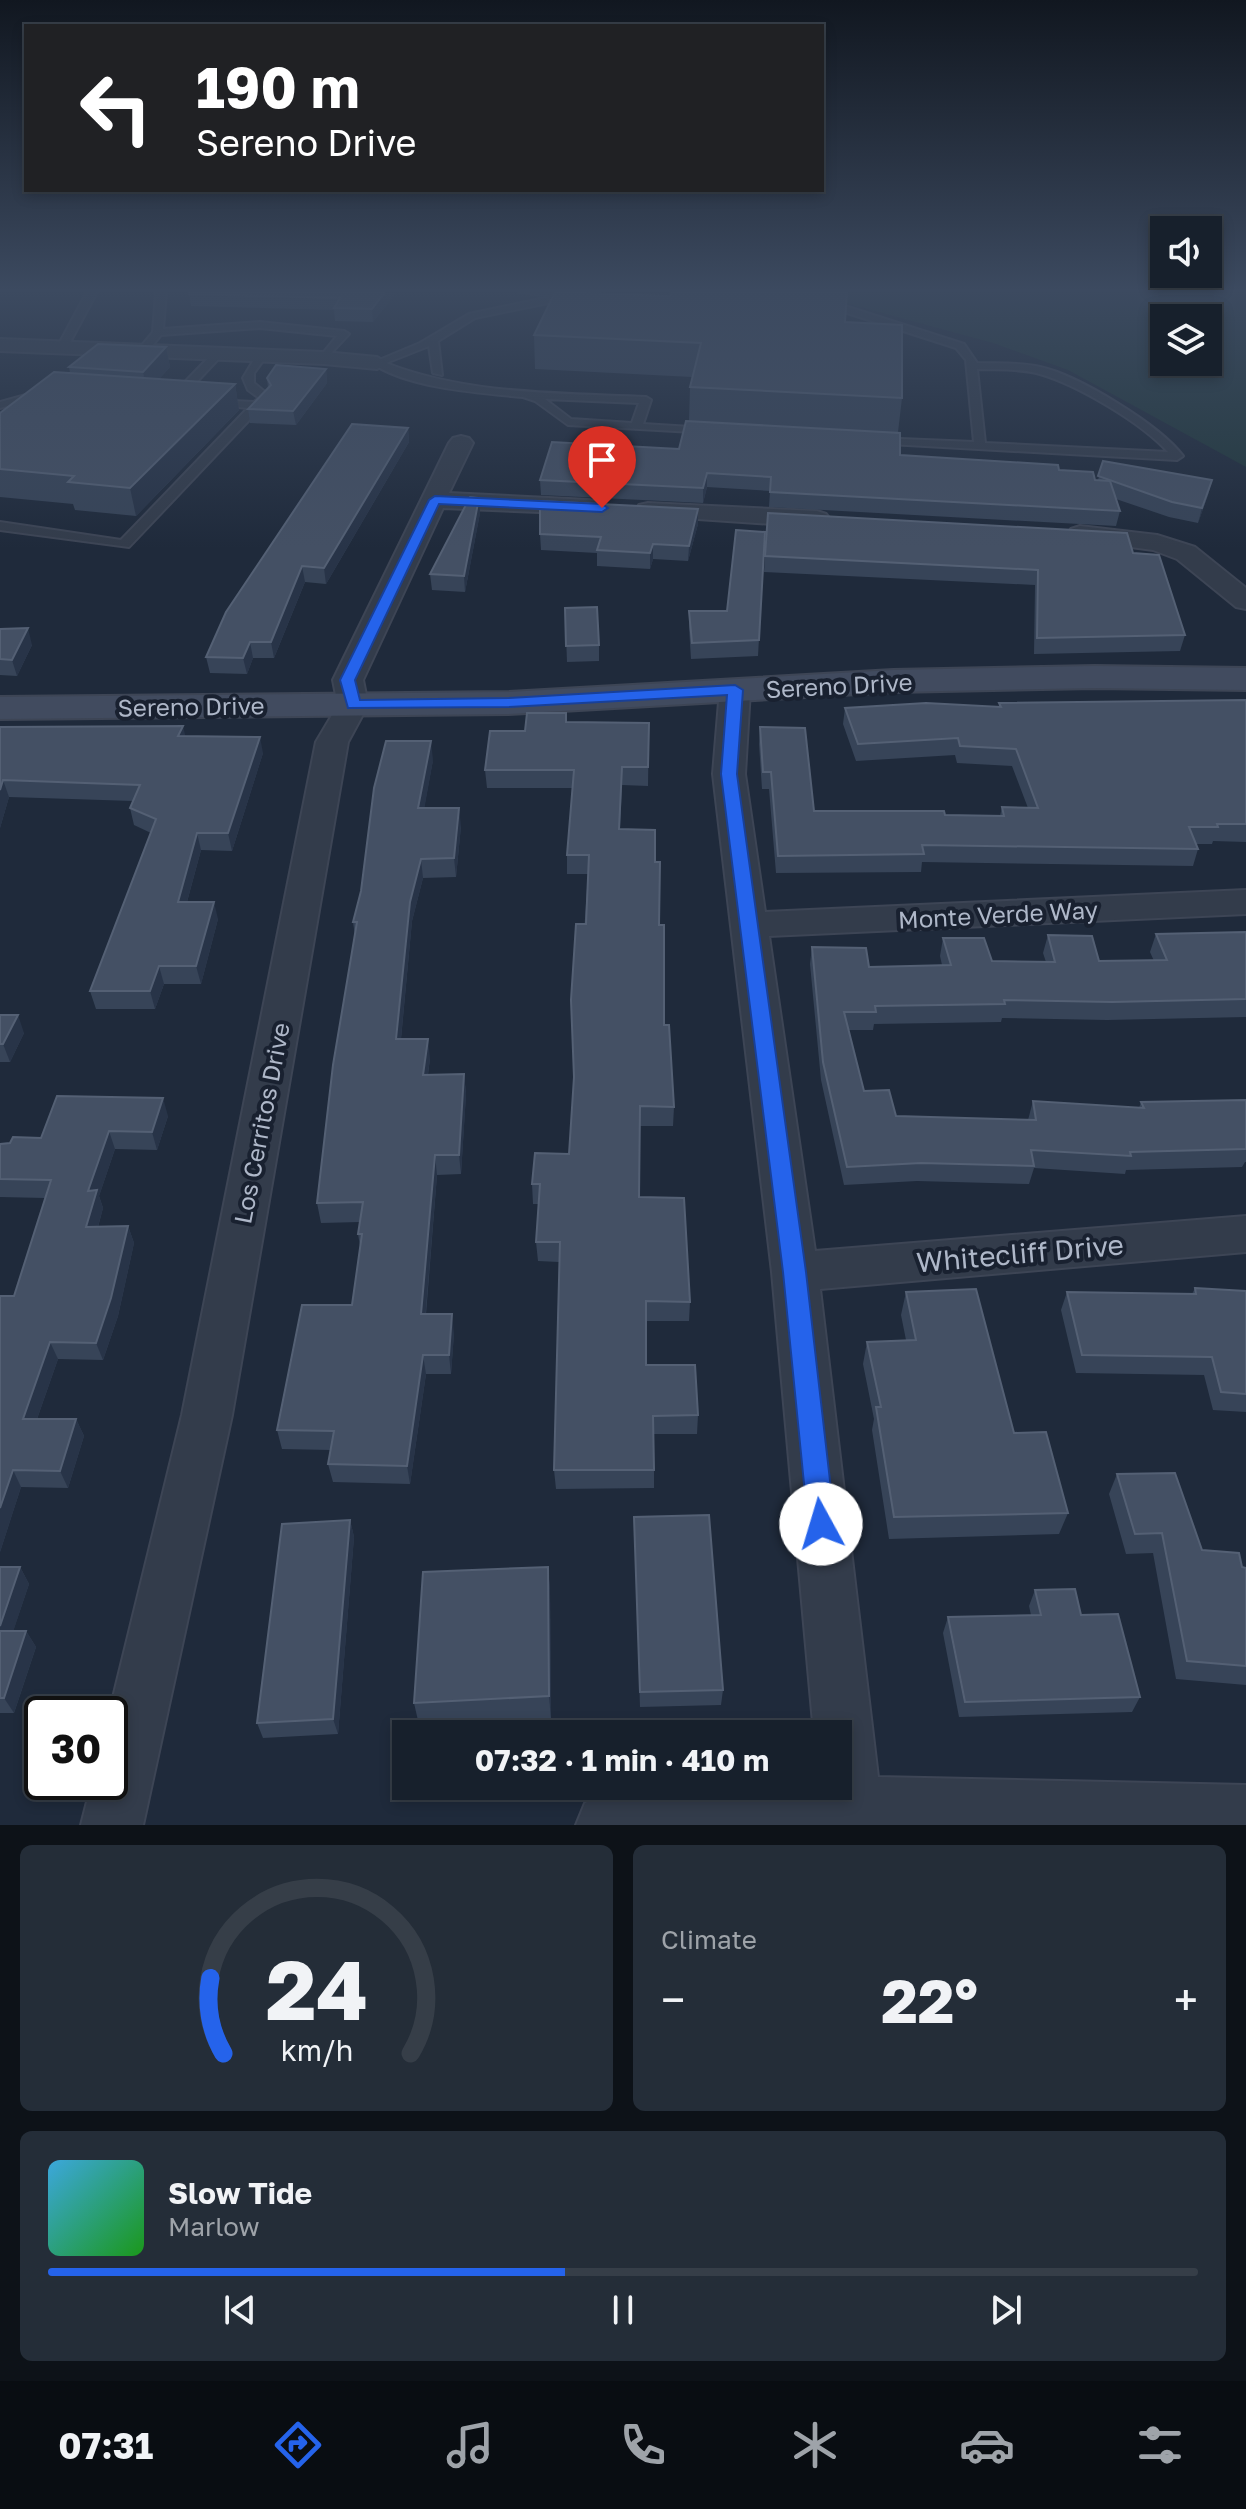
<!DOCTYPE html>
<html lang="en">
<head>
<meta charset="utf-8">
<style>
  :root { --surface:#17202c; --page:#242d38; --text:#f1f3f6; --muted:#9ea3a9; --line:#363e48; --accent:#2563eb }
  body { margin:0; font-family:"Golos Text",sans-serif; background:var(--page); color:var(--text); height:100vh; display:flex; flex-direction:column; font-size:30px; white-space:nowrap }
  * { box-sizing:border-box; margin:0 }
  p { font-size:26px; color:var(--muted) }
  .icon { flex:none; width:44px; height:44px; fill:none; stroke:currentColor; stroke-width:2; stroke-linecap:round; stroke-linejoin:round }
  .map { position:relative; height:1825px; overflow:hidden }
  .sheet { display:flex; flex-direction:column; gap:20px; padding:20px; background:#0d1218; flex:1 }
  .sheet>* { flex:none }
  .guide { position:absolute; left:24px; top:24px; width:800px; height:168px; border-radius:0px; box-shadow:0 4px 12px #0003,0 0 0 2px var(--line); background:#202124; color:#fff; overflow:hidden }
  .tools { position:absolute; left:1150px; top:216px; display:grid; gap:16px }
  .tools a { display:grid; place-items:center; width:72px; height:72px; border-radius:0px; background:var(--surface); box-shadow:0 4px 12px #0003,0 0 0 2px var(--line); font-size:40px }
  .speed { position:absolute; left:24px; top:1696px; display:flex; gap:16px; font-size:40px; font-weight:700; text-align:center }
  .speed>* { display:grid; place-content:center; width:104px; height:104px; border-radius:50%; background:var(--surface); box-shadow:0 4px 12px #0003,0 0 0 2px var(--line); line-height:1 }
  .speed .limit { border:4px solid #111; border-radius:12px; background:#fff; color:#111 }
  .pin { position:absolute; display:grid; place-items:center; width:68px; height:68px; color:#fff; margin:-82px -34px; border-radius:50% 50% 50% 0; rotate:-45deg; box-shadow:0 0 8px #0007 }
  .pin .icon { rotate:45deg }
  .me { position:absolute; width:88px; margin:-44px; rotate:354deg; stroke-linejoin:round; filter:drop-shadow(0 0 6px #0008) }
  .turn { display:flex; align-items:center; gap:28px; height:168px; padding:0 40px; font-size:36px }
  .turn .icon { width:104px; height:104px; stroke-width:2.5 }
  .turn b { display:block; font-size:56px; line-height:68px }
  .big { font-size:60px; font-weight:700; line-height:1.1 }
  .sheet .card { flex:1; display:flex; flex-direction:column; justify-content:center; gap:12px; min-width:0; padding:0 28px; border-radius:12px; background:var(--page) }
  .sheet .dial { align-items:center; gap:0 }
  .dial svg { height:208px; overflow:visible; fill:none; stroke:var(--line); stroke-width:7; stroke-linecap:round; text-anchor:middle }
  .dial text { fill:var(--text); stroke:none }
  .song { display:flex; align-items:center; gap:24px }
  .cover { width:96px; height:96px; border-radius:12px; background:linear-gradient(135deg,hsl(200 70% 55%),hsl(120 70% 35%)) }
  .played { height:8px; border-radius:4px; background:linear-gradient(90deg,var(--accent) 45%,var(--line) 45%) }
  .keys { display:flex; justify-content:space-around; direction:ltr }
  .heat { display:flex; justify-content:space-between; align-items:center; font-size:44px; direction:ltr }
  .sheet .tiles { flex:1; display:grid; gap:20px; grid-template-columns:1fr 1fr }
  .card:last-child { grid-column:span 2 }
  .trip { position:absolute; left:392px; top:1720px; width:460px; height:80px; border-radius:0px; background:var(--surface); box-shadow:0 4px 12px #0003,0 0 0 2px var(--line); font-weight:700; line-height:80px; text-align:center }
  .tabs { display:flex; height:128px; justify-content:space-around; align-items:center; background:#090d12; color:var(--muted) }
  .tabs .icon { width:56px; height:56px }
  .tabs .on { color:var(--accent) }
  .tabs b { font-size:36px; color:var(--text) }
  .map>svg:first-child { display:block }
  .green { fill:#21383c; fill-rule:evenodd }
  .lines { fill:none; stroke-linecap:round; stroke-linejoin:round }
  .lane-casing { stroke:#3d4555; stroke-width:4 }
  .street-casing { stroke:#3d4555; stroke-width:4 }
  .secondary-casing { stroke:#3d4555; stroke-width:4 }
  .lane { fill:#333c4b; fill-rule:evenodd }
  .street { fill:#333c4b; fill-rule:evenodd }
  .secondary { fill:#414b5f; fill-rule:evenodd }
  .wall { fill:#374458 }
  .shaded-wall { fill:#283448 }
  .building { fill:#445064; stroke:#546074; stroke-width:2 }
  .route { fill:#2563eb; stroke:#184099; stroke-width:2 }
  .labels { text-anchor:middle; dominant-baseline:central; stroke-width:8; stroke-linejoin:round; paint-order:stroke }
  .street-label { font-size:24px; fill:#aeb7c8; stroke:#192130 }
  .near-street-label { font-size:28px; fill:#aeb7c8; stroke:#192130 }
</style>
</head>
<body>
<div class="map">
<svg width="1246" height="1825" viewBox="0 0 1246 1825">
  <rect width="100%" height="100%" fill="#1f2a3b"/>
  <path class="green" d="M805 292H1246V467L1068 370 993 343ZM1164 318H1208V362H1164Z"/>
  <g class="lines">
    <defs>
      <g id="lane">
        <polygon points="87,292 97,292 68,346 59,348 58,346"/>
        <polygon points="156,292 166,292 163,329 260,322 344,331 349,334 324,361 319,358 337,336 260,328 161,335 147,352 139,352 138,350 153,332"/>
        <polygon points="520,292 562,292 582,296 577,299"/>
        <path d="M545 298 550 301 548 303 475 318 438 341 442 375 433 373 429 346 386 363C468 395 559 393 646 397L651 400 643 424 707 428 713 431 711 433 568 425 535 401 523 397C480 393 407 388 372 363L420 343 469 314ZM545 399 639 403 632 423 571 419Z"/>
        <path d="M823 303 848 307 964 344 977 363C997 364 1019 362 1040 367 1078 375 1160 425 1183 456L1177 460 872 443 870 441 876 438 974 442 966 360 956 348 844 312 820 308V304ZM977 369C997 370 1020 368 1040 374 1078 385 1142 423 1168 452L985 443Z"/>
        <polygon points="215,351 224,353 193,386 185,386 185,382"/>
        <polygon points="258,353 267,355 254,373 254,383 271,397 129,547 0,530 0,522 121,540 248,408 217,405 212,402 213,400 254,402 259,398 248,390 243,378"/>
        <polygon points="44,390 49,393 48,395 0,408 0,402"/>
      </g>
      <g id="street">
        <polygon points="0,339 324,352 377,357 387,363 377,369 324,364 0,351"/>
        <polygon points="461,436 469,438 473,443 449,493 589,500 598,502 601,507 598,512 589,514 443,508 363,680 368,705 348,742 232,1415 143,1825 81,1825 92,1782 110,1782 109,1714 182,1415 316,742 338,705 333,680 449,443 453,438"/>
        <polygon points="648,503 817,511 826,514 830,519 826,524 817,527 639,515 636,510 639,505"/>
        <polygon points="1080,526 1157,535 1195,547 1246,588 1246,609 1236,607 1177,559 1153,550 1071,539 1067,534 1071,529"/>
        <polygon points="735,681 746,684 750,690 745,774 765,912 1246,890 1246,914 769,936 815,1251 1246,1216 1246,1252 820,1289 878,1777 1246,1785 1246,1825 576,1825 585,1803 607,1794 722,1786 838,1786 838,1734 814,1734 772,1272 713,774 720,690 724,684"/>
      </g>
      <polygon id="secondary" points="1095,666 1246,668 1246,690 1095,688 893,692 509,714 0,719 0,697 509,692 893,670"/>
    </defs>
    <use href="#lane" class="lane-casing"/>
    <use href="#street" class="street-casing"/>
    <use href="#secondary" class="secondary-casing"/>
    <use href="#lane" class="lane"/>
    <use href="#street" class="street"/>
    <use href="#secondary" class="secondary"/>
  </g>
  <g class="wall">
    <polygon points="189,294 395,294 373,322 335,321 334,310 191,306"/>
    <polygon points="845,322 902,398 898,432 900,455 1059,470 1098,480 1103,461 1212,480 1208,495 1198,523 1169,517 1116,499 1120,511 1116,526 769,507 770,491 707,487 703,503 541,495 540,480 679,449 689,421 690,387 692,377 535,369 534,335"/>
    <polygon points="166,347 170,367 159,379 235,384 239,410 136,516 75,510 73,504 0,497 0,413 70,373 69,367"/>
    <polygon points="326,369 327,383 296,425 250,423 248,409 268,388 267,378"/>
    <polygon points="408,428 409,442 326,584 305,582 274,658 253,658 247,674 210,673 206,657"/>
    <polygon points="479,498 480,513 465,592 432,590 430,574"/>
    <polygon points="768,513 1133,553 1185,635 1180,651 1034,654 1035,585 764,572"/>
    <polygon points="698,524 688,561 653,559 650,569 597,566 597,553 541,550 540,534"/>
    <polygon points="765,532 758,656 691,659 689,627 689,611 727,611"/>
    <polygon points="565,608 599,645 599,661 567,662"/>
    <polygon points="0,629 32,645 17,676 0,675"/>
    <polygon points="1246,700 1246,842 1213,841 1212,844 1196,844 1198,849 1193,866 922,862 921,872 776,873 769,789 762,789 759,744 760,727 814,811 1000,816 1002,807 1028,808 1012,766 957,763 955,755 856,761 843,724 845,708 999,706 999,703"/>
    <polygon points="567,722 649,723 648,786 622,785 620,829 655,862 664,1025 674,1107 673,1126 640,1126 639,1197 690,1302 689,1321 646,1321 646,1365 698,1415 697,1434 654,1434 654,1488 556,1489 554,1470 559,1262 538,1261 536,1242 539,1204 533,1204 532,1184 569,1154 588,874 567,874 567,855 573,788 487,788 485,770 525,731"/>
    <polygon points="0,727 185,736 263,753 232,851 201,850 187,902 218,919 201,984 164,984 155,1009 96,1009 90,991 151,833 134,825 130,808 133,801 9,797 0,828"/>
    <polygon points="433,760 424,808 461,826 456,877 423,878 412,921 401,1039 430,1058 428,1075 464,1074 466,1094 461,1174 437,1175 426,1314 454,1333 451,1374 426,1374 410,1484 333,1482 328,1464 331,1450 282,1449 277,1430 352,1305 360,1246 358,1234 360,1222 321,1223 317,1203 355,936 353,922"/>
    <polygon points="1246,932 1246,1017 1107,1020 1002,1018 1001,1022 874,1024 873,1030 849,1030 864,1091 896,1116 1028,1120 1033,1101 1139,1108 1141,1102 1246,1100 1246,1162 1245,1162 1242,1167 1126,1170 1125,1174 1034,1168 1029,1184 917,1181 844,1185 821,1080 810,964 812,947 869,967 942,965 940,956 943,938 992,961 1046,962 1043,953 1048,935 1099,961 1154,961 1150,952 1156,934"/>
    <polygon points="0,1015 24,1033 10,1062 0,1062"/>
    <polygon points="168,1116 157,1150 115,1149 99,1196 103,1208 98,1227 128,1226 134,1243 118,1316 103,1360 58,1359 37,1419 76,1419 84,1436 68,1488 21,1487 0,1552 0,1296 14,1296 45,1198 0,1197 0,1144 10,1143"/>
    <polygon points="1195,1288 1246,1291 1246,1412 1213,1410 1204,1375 1076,1373 1061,1310 1067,1292 1192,1294"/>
    <polygon points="906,1292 1014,1433 1068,1513 1059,1534 889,1539 872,1430 874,1419 863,1364 867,1342 906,1340 901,1315"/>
    <polygon points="1117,1474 1202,1550 1242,1567 1246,1568 1246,1685 1176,1679 1153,1553 1126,1554 1109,1494"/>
    <polygon points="634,1517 723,1690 721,1705 640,1707"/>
    <polygon points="350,1520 354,1537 338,1734 263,1738 257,1723"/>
    <polygon points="0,1567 20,1567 29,1584 13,1631 26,1631 36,1647 14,1713 0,1713"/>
    <polygon points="548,1567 550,1591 551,1719 419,1725 414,1703"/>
    <polygon points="1035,1590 1081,1615 1140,1697 1132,1712 959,1717 943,1633 948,1617 1031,1615 1029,1606"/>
  </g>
  <g class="shaded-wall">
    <polygon points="385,292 394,292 395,294 373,322 372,309"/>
    <polygon points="166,347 170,367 147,392 143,372"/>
    <polygon points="326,369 327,383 296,425 293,411"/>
    <polygon points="235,384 239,410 136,516 130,488"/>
    <polygon points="408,428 409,442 326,584 324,568"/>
    <polygon points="707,473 707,487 703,503 703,488"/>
    <polygon points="1212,480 1208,495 1198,523 1202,508"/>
    <polygon points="479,498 480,513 465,592 464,576"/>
    <polygon points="698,509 698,524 688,561 689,546"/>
    <polygon points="653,544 653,559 650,569 650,553"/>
    <polygon points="302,566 305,582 274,658 271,642"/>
    <polygon points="28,628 32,645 17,676 12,660"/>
    <polygon points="250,642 253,658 247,674 243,658"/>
    <polygon points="183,726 187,743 178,736"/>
    <polygon points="260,737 263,753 232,851 228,833"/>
    <polygon points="431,741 433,760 421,827 418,808"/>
    <polygon points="3,780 9,797 0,828 0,790"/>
    <polygon points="459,808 461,826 456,877 454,858"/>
    <polygon points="197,833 201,850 182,920 178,902"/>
    <polygon points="421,859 423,878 412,921 399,1059 396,1039 410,902"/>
    <polygon points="214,902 218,919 201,984 196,966"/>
    <polygon points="159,966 164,984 155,1009 150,991"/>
    <polygon points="18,1015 24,1033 10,1062 3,1044"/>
    <polygon points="428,1039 430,1058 425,1095 423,1075"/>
    <polygon points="464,1074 466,1094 461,1174 459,1155"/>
    <polygon points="163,1098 168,1116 157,1150 152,1132"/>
    <polygon points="109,1131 115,1149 99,1196 103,1208 93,1245 86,1227 88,1191"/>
    <polygon points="435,1155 437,1175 424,1333 421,1314"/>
    <polygon points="128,1226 134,1243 118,1316 103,1360 96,1343"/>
    <polygon points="452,1314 454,1333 451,1374 449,1355"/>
    <polygon points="50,1342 58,1359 31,1436 23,1419"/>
    <polygon points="423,1355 426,1374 410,1484 407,1466"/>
    <polygon points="76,1419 84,1436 68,1488 60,1471"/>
    <polygon points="13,1470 21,1487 0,1552 0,1508"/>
    <polygon points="350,1520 354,1537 338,1734 333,1719"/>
    <polygon points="20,1567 29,1584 8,1647 0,1633 0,1626"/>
    <polygon points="548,1567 550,1591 551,1719 549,1696"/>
    <polygon points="26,1631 36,1647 14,1713 4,1698"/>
  </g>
  <g class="building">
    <polygon points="190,292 385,292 372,309 334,308 340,298 189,294"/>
    <polygon points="555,292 670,296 672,292 847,292 845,322 902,325 902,398 690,387 701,343 534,335"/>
    <polygon points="98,344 166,347 143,372 69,367"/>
    <polygon points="276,365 326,369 293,411 248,409 271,385 267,378"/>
    <polygon points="54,372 235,384 130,488 68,482 74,476 0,469 0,413"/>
    <polygon points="686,421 900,433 900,455 1058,465 1059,470 1093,472 1095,480 1110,481 1120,511 770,492 771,477 707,473 703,488 540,480 552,442 679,449"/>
    <polygon points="352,424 408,428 324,568 302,566 271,642 250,642 243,658 206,657 226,612"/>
    <polygon points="1103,461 1212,480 1202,508 1172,502 1098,476"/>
    <polygon points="470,497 479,498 464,576 430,574"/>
    <polygon points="540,501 698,509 689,546 653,544 650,553 597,550 601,537 540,534"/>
    <polygon points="768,513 1127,533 1133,553 1159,555 1185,635 1037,638 1038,570 765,556"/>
    <polygon points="736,530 765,532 759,640 692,643 689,611 727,611"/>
    <polygon points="597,607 599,645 566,646 565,608"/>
    <polygon points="28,628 12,660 0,659 0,629"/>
    <polygon points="1246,700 1246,824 1217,824 1218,827 1189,827 1198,849 922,845 924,854 778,856 771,772 763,772 760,727 805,728 814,811 944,811 945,815 1004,816 1002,807 1038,808 1016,749 960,746 958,738 858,744 845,708 926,703 1001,707 999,703"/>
    <polygon points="527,713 566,713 566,722 649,723 648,767 622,767 619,829 655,830 655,862 660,862 659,925 664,925 664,1025 669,1025 674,1107 640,1106 639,1197 684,1198 690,1302 646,1301 646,1365 695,1365 698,1415 653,1416 654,1470 554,1470 560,1242 536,1242 540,1184 532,1184 535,1153 569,1154 574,1077 571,1000 576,924 586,924 589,855 567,855 574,770 485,770 490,731 525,731"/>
    <polygon points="183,726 178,736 260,737 228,833 197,833 178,902 214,902 196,966 159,966 150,991 90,991 156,819 130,808 140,785 3,780 0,790 0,727"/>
    <polygon points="386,741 431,741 418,808 459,808 454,858 421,859 410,902 396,1039 428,1039 423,1075 464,1074 459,1155 435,1155 421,1314 452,1314 449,1355 423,1355 407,1466 328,1464 334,1431 277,1430 302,1305 352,1305 362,1234 358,1234 363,1202 317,1203 333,1065 357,922 353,922 361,891 374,788"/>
    <polygon points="1246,932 1246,999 1112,1002 1004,1000 1005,1004 875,1006 876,1012 844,1012 864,1091 889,1090 896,1116 1036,1120 1033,1101 1144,1108 1141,1102 1246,1100 1246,1149 1130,1152 1131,1156 1031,1150 1034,1166 921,1163 847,1167 823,1062 812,947 866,948 869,967 951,965 943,938 984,938 992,961 1055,962 1048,935 1092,936 1099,961 1167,960 1156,934"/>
    <polygon points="0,1015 18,1015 3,1044 0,1044"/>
    <polygon points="57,1096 163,1098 152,1132 109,1131 88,1191 97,1190 86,1227 128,1226 111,1298 96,1343 50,1342 23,1419 76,1419 60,1471 13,1470 0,1508 0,1296 14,1296 51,1180 0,1179 0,1144 10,1143 13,1137 41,1138"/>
    <polygon points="1195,1288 1246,1291 1246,1394 1221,1392 1212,1357 1082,1355 1067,1292 1196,1294"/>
    <polygon points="976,1289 1014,1433 1046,1432 1068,1513 894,1517 876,1407 881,1407 867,1342 916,1340 906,1292"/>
    <polygon points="1175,1473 1202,1550 1239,1553 1242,1567 1246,1568 1246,1666 1187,1661 1162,1533 1135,1534 1117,1474"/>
    <polygon points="709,1515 723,1690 640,1692 634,1517"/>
    <polygon points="350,1520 333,1719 257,1723 282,1524"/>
    <polygon points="0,1567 20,1567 0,1626"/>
    <polygon points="548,1567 549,1696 414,1703 423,1572"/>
    <polygon points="1075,1589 1081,1615 1118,1614 1140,1697 965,1702 948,1617 1041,1615 1035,1590"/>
    <polygon points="0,1631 26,1631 4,1698 0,1698"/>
  </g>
  <linearGradient id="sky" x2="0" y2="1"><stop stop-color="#111720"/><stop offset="0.53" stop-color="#3c4a60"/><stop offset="1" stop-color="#3c4a60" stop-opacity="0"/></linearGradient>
  <rect width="1246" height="548" fill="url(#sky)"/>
  <polygon class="route" points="435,496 602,504 608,508 602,512 439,504 355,680 360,700 509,698 735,685 743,690 737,774 806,1272 835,1524 831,1533 821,1537 812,1533 808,1524 783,1272 721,774 727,695 509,707 348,708 340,680 429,500"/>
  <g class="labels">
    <g class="street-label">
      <text transform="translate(839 685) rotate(-3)">Sereno Drive</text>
      <text transform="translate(191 706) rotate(-1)">Sereno Drive</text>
      <text transform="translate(998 914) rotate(-3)">Monte Verde Way</text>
      <text transform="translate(261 1123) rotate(-79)">Los Cerritos Drive</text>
    </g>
    <g class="near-street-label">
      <text transform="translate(1020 1253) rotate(-5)">Whitecliff Drive</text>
    </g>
  </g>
</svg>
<div class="tools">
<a><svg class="icon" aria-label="sound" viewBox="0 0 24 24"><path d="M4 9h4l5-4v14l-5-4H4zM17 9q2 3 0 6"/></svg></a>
<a><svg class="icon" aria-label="layers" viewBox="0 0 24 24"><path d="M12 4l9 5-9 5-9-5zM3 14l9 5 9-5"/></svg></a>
</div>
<div class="speed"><div class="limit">30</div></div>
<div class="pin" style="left:602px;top:508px;background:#d93025"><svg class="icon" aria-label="arrive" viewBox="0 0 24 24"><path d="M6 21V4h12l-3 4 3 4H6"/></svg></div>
<svg class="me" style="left:821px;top:1524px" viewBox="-20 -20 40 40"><circle r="19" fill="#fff"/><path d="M0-13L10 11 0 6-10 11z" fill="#2563eb"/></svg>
<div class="trip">07:32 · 1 min · 410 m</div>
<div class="guide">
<div class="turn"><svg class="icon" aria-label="left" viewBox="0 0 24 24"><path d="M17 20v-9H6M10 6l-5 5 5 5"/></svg><div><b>190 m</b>Sereno Drive</div></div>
</div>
</div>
<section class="sheet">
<div class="tiles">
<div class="card dial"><svg viewBox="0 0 100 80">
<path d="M14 69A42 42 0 1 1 86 69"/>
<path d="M14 69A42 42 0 0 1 9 40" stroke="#2563eb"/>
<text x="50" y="56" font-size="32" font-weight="700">24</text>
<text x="50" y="72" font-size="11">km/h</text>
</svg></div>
<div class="card"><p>Climate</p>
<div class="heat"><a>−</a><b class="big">22°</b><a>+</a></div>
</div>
<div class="card">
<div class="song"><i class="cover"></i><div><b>Slow Tide</b><p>Marlow</p></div></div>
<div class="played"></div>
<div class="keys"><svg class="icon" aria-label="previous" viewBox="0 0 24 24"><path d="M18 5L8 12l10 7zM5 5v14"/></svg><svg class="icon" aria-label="pause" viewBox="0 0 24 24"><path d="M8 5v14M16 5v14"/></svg><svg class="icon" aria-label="next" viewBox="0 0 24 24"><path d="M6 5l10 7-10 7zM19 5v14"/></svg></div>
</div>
</div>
</section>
<nav class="tabs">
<b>07:31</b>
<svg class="icon on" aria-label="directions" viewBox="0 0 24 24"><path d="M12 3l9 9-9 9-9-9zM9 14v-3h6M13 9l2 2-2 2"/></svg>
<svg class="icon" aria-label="music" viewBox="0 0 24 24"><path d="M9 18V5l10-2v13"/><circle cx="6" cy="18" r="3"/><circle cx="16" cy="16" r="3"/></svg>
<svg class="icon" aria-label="phone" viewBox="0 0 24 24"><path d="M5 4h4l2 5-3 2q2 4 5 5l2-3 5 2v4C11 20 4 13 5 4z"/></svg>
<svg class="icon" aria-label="climate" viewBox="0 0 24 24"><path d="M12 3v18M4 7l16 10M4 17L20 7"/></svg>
<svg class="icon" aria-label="car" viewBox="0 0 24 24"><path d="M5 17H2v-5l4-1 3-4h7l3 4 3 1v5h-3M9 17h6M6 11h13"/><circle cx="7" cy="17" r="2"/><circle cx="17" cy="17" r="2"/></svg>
<svg class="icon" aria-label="filters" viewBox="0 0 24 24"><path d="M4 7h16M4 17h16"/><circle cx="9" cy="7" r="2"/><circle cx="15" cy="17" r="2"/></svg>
</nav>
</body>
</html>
